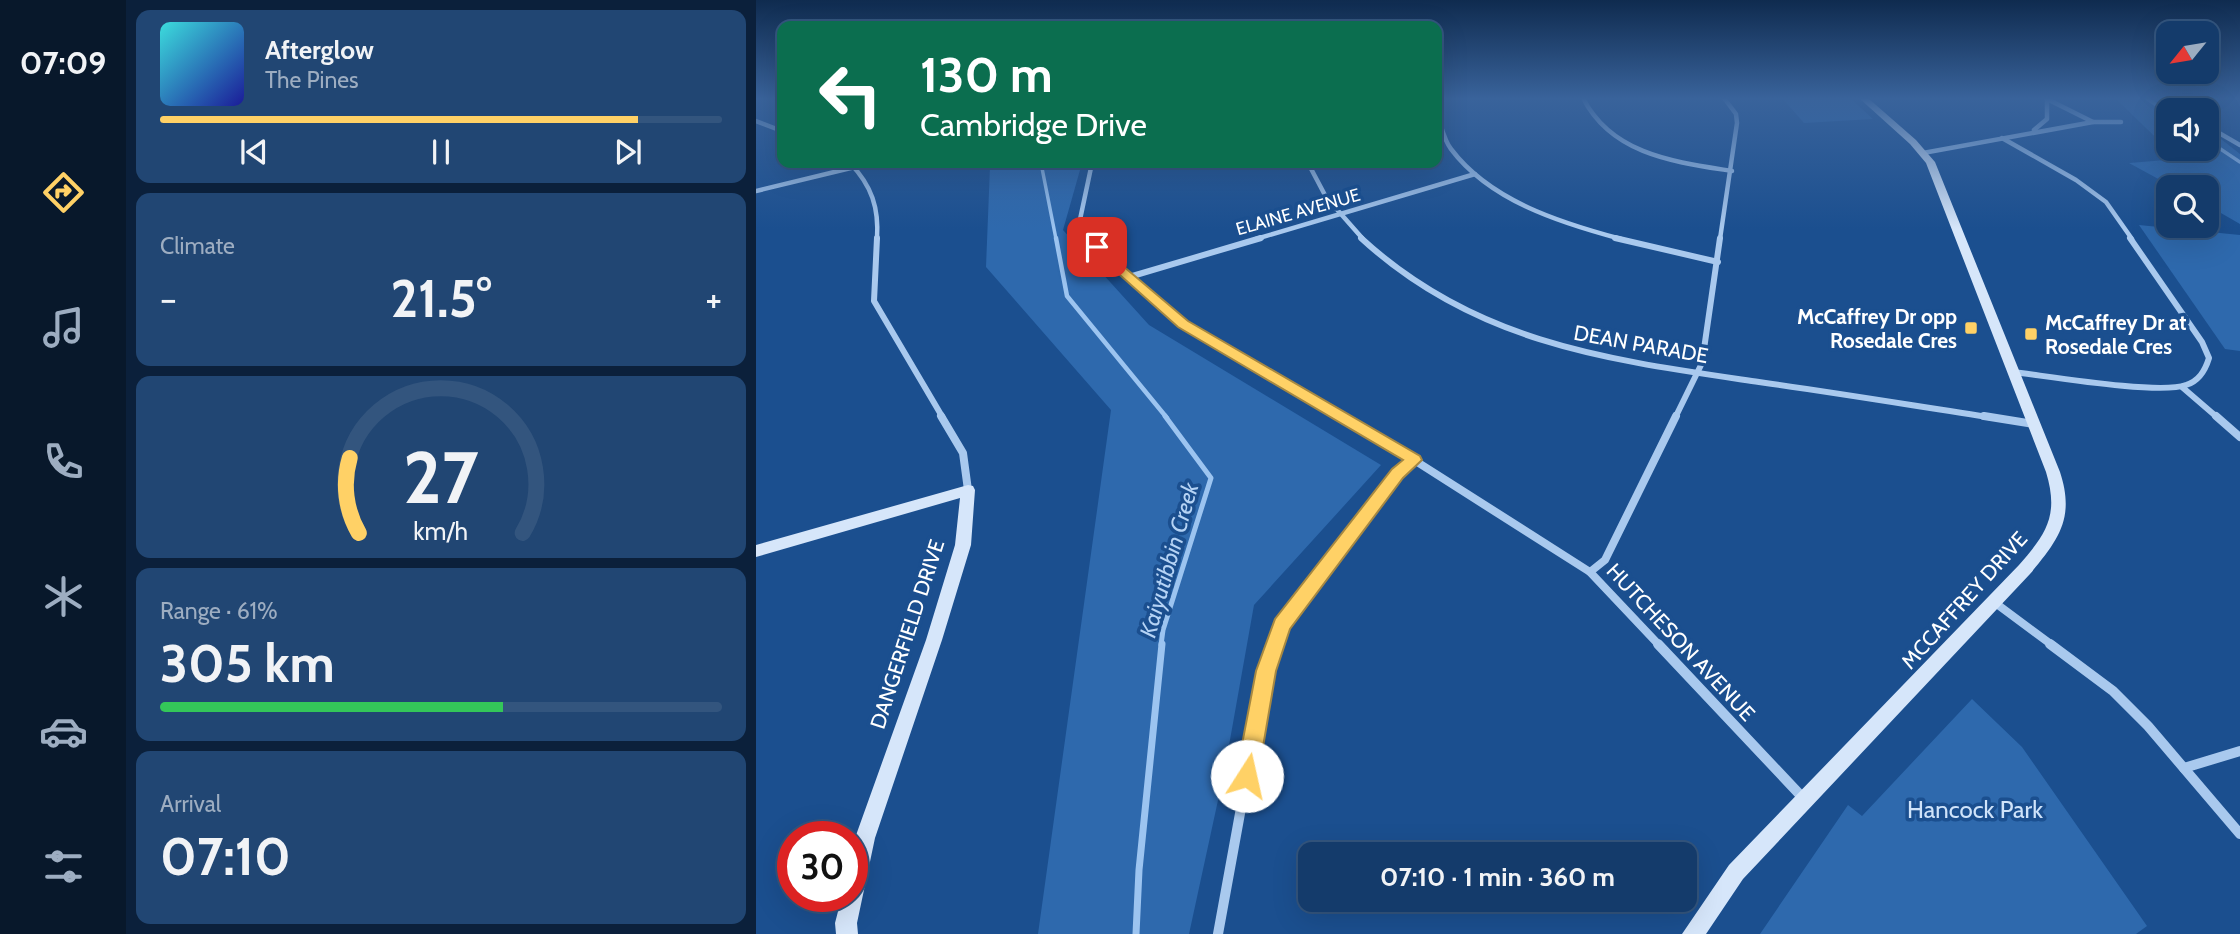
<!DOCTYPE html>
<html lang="en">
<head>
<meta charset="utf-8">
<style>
  :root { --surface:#143b6b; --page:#214673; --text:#f1f3f6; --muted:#9dadc1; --line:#33557e; --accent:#ffd166 }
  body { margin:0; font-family:Cabin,sans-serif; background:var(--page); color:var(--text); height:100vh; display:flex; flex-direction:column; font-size:26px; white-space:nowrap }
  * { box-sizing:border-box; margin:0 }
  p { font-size:23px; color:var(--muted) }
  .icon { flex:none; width:38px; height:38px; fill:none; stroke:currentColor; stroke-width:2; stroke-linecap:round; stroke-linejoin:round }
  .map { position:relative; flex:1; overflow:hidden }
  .sheet { display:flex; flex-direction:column; gap:10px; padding:10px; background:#0b203b; width:630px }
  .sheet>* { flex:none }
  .guide { position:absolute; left:21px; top:21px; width:665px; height:147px; border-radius:14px; box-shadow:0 7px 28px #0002,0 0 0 2px var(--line); background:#0b6e4f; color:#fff; overflow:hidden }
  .needle { width:46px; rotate:240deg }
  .tools { position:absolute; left:1400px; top:21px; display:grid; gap:14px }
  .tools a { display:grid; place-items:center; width:63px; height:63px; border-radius:14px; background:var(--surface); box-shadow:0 7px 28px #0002,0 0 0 2px var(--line); font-size:35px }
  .speed { position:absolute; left:21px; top:821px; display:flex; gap:14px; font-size:35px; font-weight:700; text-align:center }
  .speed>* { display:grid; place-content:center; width:91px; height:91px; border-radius:50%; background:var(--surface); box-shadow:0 7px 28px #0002,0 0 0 2px var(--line); line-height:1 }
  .speed .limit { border:10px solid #d22; background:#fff; color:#111 }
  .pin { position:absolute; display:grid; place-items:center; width:60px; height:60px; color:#fff; margin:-30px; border-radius:14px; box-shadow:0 4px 10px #0006 }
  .me { position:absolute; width:77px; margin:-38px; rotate:10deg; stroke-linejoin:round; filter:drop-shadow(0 0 5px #0008) }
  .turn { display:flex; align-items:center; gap:24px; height:147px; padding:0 28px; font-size:32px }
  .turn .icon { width:91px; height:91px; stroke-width:2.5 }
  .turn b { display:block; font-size:49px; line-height:60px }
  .big { font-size:52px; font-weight:700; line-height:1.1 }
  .sheet .card { flex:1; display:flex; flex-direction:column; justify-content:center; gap:10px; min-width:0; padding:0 24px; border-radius:14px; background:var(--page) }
  .sheet .dial { align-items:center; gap:0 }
  .dial svg { height:182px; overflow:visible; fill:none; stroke:var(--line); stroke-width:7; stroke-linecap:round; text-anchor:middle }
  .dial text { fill:var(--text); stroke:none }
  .song { display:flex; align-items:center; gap:21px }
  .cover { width:84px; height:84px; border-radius:10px; background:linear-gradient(135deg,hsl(180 70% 55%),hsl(240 70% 35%)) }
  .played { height:7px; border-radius:4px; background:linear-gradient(90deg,var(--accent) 85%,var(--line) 85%) }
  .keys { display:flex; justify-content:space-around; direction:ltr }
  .heat { display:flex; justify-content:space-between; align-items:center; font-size:38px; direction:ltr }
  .charge { height:10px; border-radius:5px; background:linear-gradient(90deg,#34c759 61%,var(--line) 0) }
  .trip { position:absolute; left:542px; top:842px; width:399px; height:70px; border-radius:14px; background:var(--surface); box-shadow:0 7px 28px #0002,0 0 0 2px var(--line); font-weight:700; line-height:70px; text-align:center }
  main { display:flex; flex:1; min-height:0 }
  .tab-bar { display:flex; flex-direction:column; width:126px; justify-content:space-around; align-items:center; background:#08182b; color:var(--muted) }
  .tab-bar .icon { width:49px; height:49px }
  .tab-bar .selected { color:var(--accent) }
  .tab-bar b { font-size:32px; color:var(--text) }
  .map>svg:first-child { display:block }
  .green { fill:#2e69ad }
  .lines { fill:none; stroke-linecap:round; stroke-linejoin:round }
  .stream-far3 { stroke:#9cc4f0; stroke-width:3.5 }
  .stream-far2 { stroke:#9cc4f0; stroke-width:4.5 }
  .stream-far1 { stroke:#9cc4f0; stroke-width:5 }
  .stream { stroke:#9cc4f0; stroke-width:7 }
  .street-far3 { stroke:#a9c9ee; stroke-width:4.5 }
  .street-far2 { stroke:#a9c9ee; stroke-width:6 }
  .street-far1 { stroke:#a9c9ee; stroke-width:8 }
  .street { stroke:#a9c9ee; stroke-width:10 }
  .secondary { fill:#d6e6fa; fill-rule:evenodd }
  .route { fill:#ffd166; stroke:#a68842; stroke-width:2 }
  .poi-dot { fill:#ffd166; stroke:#1b4f8f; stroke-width:2.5 }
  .labels { text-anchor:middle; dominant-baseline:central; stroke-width:7; stroke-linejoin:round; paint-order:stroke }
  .far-street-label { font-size:18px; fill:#fff; stroke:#1b4f8f }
  .poi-label { font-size:21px; font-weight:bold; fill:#fff; stroke:#1b4f8f; text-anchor:end }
  .street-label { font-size:21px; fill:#fff; stroke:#1b4f8f }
  .water-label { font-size:23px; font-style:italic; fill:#b5d3f5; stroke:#1b4f8f }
  .near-park-label { font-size:24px; fill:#cfe3fa; stroke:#1b4f8f }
</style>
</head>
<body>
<main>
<nav class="tab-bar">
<b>07:09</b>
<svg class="icon selected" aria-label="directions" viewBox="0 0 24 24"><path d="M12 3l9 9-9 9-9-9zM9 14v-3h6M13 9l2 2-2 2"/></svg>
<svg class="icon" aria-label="music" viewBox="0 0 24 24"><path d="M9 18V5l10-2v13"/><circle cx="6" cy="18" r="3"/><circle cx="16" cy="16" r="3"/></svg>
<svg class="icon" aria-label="phone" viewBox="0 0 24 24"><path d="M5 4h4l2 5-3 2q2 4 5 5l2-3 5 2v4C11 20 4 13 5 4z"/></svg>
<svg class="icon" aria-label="climate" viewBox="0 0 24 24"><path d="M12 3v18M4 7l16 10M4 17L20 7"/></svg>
<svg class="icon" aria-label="car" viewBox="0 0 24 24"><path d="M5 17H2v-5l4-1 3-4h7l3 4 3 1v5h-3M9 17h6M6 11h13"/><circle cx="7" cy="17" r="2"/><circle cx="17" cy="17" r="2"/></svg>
<svg class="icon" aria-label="filters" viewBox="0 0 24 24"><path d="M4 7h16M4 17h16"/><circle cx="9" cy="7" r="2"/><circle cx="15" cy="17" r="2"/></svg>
</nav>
<section class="sheet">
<div class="card">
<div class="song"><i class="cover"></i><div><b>Afterglow</b><p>The Pines</p></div></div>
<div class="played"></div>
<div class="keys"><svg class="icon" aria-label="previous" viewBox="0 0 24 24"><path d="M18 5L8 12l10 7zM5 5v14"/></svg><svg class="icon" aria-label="pause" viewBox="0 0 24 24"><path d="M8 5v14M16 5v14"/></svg><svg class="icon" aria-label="next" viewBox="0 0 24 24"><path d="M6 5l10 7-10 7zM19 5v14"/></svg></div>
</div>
<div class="card"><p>Climate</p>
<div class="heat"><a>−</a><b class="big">21.5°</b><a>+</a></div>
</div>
<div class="card dial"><svg viewBox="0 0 100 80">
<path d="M14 69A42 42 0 1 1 86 69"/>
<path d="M14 69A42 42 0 0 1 10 36" stroke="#ffd166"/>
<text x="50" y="56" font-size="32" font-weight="700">27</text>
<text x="50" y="72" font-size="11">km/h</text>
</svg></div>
<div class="card"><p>Range · 61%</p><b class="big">305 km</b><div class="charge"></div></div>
<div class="card"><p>Arrival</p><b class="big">07:10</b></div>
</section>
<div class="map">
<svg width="1484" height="934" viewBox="0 0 1484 934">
  <rect width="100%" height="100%" fill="#1b4f8f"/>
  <g class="green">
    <polygon points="1026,98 1094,98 1117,119 1048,123"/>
    <polygon points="1359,98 1412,98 1428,110 1412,110 1412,149 1451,149 1451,128 1484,154 1484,224 1451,205 1451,187 1417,187 1373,163 1422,159"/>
    <polygon points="230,163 326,163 307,230 393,325 625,465 498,605 469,768 433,934 282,934 355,410 230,267 234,166"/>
    <polygon points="1383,225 1484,235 1484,351 1469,349"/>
    <polygon points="1216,699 1266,747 1391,926 1380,934 1004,934 1092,805 1106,816"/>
  </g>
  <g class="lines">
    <g class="stream-far3">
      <polyline points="1390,98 1412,113"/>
      <polyline points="1451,140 1484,162"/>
      <polyline points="285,163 300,239"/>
    </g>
    <polyline class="stream-far2" points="300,238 311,296 411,418"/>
    <polyline class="stream-far1" points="405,645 407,630 455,478 409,416"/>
    <polyline class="stream" points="380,934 383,870 406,644"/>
    <g class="street-far3">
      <path d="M827 98C856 155 919 162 976 171"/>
      <polyline points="1432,98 1439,110"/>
      <path d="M681 114C685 125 688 140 695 149 734 201 805 223 865 239"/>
      <polyline points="0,121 26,131"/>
      <polyline points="1337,122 1365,122"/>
      <polyline points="1451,126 1484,145"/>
      <polyline points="1278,130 1291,119 1291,99"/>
      <polyline points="1246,138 1320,180 1350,202 1376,239"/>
      <polyline points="1167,153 1337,122 1289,98"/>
      <path d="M94 163C116 186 123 208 121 239"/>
      <polyline points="552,163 570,197 607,239"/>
      <polyline points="0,191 99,167"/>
      <polyline points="333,239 322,229 336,163"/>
      <polyline points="500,239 719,174"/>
      <polyline points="964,239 981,123 980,114 968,98"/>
    </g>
    <g class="street-far2">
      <polyline points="121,238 118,301 187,418"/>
      <polyline points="331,238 427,324 587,418"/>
      <path d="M605 238C720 344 854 360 1003 382 1082 393 1160 406 1239 418"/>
      <polyline points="859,238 962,262"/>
      <polyline points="373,277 505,238"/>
      <path d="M1257 372C1291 376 1403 395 1430 385 1443 381 1449 371 1453 358L1446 342 1374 238"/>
      <polyline points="1426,387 1462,418"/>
      <polyline points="919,418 946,363 964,238"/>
    </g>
    <g class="street-far1">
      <polyline points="185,416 207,453 212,490"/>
      <polyline points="584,416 658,460 834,572"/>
      <polyline points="1228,416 1278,424"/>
      <polyline points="1460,416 1484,437"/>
      <polyline points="1238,602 1296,645"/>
      <polyline points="519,645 535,610 641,473 658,460"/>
      <polyline points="903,645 834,572 849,560 920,416"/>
    </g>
    <g class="street">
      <polyline points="902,644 1048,799"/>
      <polyline points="1294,644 1357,691 1392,726 1484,834"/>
      <polyline points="1428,768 1484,751"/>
      <polyline points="462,934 510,671 520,644"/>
    </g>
    <g class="secondary">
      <path d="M1103 98H1112L1160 140 1179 162 1304 472C1319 518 1303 539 1274 574L987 879 950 934H926L973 865 1263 565C1291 533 1303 515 1290 472L1170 163 1154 144Z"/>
      <polygon points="212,485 217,486 219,490 215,545 186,640 119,838 101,923 102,934 80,934 79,923 86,896 96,896 96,850 99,838 170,640 199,545 204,498 0,557 0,545"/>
    </g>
  </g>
  <linearGradient id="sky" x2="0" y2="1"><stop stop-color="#0f2b4f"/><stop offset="0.43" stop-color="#39639b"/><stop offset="1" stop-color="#39639b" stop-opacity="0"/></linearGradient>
  <rect width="1484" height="229" fill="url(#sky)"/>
  <polygon class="route" points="341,244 432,321 664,456 666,460 647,478 534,629 520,671 502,776 499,783 491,787 483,783 480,776 500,671 519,619 636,469 647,460 422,327 336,250 336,245"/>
  <g class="poi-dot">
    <rect x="1208" y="321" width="14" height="14" rx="3.5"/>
    <rect x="1268" y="327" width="14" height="14" rx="3.5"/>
  </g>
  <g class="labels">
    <g class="far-street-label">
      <text transform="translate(542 212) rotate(-16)">ELAINE AVENUE</text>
    </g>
    <g class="poi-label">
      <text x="1201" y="316">McCaffrey Dr opp<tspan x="1201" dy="24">Rosedale Cres</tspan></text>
      <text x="1289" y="322" text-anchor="start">McCaffrey Dr at<tspan x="1289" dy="24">Rosedale Cres</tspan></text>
    </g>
    <g class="street-label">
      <text transform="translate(885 344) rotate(10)">DEAN PARADE</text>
      <text transform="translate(1208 600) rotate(-48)">MCCAFFREY DRIVE</text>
      <text transform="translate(151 634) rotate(-72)">DANGERFIELD DRIVE</text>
      <text transform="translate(925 642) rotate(47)">HUTCHESON AVENUE</text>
    </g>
    <g class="water-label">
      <text transform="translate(413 560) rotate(-74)">Kaiyutibbin Creek</text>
    </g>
    <g class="near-park-label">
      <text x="1219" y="809">Hancock Park</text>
    </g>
  </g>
</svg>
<div class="tools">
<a><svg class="needle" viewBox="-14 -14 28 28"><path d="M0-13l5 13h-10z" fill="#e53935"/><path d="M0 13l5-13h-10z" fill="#9dadc1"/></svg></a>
<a><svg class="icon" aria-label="sound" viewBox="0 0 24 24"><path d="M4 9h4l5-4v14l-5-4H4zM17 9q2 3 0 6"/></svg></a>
<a><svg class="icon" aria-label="search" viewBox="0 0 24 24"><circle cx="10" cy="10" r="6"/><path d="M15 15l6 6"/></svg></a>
</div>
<div class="speed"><div class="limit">30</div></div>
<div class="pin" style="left:341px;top:247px;background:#d93025"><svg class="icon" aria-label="arrive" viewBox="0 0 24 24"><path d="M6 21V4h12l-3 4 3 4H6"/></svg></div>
<svg class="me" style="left:491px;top:776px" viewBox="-20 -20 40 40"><circle r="19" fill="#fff"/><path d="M0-13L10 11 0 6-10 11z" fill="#ffd166"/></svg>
<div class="trip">07:10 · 1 min · 360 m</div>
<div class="guide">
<div class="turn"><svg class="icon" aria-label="left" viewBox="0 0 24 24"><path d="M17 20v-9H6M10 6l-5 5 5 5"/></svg><div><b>130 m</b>Cambridge Drive</div></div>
</div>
</div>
</main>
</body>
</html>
